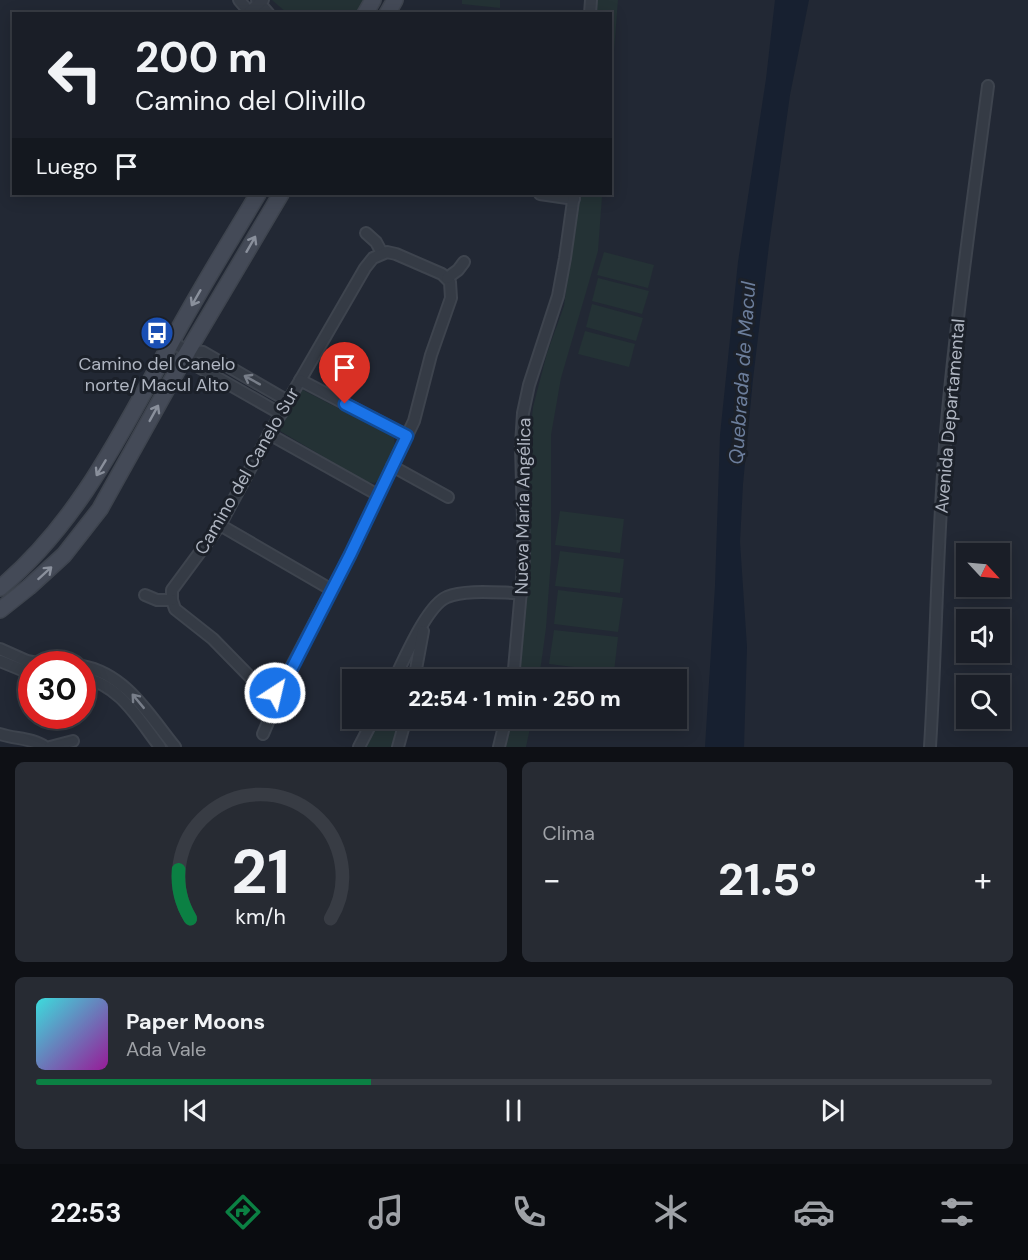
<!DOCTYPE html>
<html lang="es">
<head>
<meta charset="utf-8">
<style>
  :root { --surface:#1a1e27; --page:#272b33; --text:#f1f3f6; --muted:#9fa2a7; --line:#383c44; --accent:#0b8043 }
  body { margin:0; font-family:"DM Sans",sans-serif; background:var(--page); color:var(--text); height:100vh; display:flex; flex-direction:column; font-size:22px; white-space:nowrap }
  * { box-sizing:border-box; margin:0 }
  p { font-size:20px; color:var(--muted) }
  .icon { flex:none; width:33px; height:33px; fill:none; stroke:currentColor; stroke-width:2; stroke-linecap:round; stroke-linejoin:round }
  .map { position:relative; height:747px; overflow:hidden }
  .drawer { display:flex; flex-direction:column; gap:15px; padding:15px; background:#0e1015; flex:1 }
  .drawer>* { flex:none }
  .hud { position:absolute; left:12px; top:12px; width:600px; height:183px; border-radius:0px; box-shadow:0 3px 15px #0003,0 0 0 2px var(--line); background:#1a1e27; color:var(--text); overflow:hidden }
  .needle { width:39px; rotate:116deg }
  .buttons { position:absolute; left:956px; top:543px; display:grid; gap:12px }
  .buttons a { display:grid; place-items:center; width:54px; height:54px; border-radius:0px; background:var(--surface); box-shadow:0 3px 15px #0003,0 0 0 2px var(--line); font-size:30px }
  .speed { position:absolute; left:18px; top:651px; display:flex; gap:12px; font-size:30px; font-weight:700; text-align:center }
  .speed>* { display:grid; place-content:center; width:78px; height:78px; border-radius:50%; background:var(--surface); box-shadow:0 3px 15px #0003,0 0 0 2px var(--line); line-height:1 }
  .speed .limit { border:9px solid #d22; background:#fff; color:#111 }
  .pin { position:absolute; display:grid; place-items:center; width:51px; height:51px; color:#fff; margin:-62px -26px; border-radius:50% 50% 50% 0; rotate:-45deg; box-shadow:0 0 6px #0007 }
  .pin .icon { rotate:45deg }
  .me { position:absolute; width:66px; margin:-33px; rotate:35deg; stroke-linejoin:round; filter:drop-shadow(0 0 4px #0008) }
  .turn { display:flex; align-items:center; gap:21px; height:126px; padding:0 24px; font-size:27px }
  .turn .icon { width:78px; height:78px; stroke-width:2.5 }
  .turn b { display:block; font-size:42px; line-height:51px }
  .then { display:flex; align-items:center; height:57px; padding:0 24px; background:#0003; gap:12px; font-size:22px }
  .big { font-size:45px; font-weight:800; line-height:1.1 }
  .drawer .widget { flex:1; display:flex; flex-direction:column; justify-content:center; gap:9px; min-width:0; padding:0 21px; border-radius:9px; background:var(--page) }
  .drawer .dial { align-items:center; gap:0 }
  .dial svg { height:156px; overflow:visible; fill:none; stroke:var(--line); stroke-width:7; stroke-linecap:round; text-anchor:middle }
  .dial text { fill:var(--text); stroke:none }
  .song { display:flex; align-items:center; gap:18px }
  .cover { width:72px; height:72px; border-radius:9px; background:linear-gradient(135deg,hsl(180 70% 55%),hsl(300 70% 35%)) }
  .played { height:6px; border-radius:3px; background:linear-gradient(90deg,var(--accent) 35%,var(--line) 35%) }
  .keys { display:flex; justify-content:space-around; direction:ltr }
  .heat { display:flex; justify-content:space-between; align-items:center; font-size:33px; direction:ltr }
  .drawer .tiles { flex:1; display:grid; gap:15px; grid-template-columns:1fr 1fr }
  .widget:last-child { grid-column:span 2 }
  .trip { position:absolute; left:342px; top:669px; width:345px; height:60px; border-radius:0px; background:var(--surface); box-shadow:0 3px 15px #0003,0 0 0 2px var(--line); font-weight:800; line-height:60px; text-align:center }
  .dock { display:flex; height:96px; justify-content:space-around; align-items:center; background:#0a0c10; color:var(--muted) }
  .dock .icon { width:42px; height:42px }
  .dock .active { color:var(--accent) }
  .dock b { font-size:27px; color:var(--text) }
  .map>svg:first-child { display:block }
  .green { fill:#243235 }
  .water { fill:#172030 }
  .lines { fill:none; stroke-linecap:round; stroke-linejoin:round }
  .street-casing { stroke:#3e444e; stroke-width:14 }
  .secondary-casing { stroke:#3e444e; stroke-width:18 }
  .street { stroke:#353b45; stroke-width:10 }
  .secondary { stroke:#444a57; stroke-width:15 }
  .oneway { stroke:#8a909c }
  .oneway2 { stroke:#787e89 }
  .route-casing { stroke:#114b97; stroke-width:15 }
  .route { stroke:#1a73e8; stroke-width:10 }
  .labels { text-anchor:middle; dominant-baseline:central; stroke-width:6; stroke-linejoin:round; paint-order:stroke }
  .poi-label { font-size:18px; fill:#afb5c1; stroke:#1b2029 }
  .street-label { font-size:18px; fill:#afb5c1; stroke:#1b2029 }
  .water-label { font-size:20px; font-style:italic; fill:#6c7e9c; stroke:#1b2029 }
</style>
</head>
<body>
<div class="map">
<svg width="1028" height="747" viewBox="0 0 1028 747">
  <rect width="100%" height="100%" fill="#222834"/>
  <g class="green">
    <polygon points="272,0 367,0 360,14 287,13"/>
    <polygon points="462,0 500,0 500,8 462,4"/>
    <polygon points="597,0 618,0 611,90 610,14 595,14"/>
    <polygon points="578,194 604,194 602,197 598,251 561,378 551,435 551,559 546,628 539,679 516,680 526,595 529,446 533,407 547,353 564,306"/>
    <polygon points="604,252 654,265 648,288 597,275"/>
    <polygon points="598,278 649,291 642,314 592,301"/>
    <polygon points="592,304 643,318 636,341 586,327"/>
    <polygon points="585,331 635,344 629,367 578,354"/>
    <polygon points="303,390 394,437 395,447 378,481 374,483 366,482 280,431 280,427 299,393"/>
    <polygon points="560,511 624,519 620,553 555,545"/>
    <polygon points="560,551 624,559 620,593 555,586"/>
    <polygon points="558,590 623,598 618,632 554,624"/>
    <polygon points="554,630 618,637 614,672 549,664"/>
    <polygon points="380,719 401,719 392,747 365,747"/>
    <polygon points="511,719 532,719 526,747 504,747"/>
  </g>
  <polygon class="water" points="775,0 809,0 790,95 769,245 753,379 743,484 740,542 747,647 744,747 705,747 715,586 720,435 738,262 766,79"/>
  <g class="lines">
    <defs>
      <g id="street">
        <polyline points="239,0 251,14"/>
        <polyline points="257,0 269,14"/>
        <polyline points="249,12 263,0"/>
        <polyline points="590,14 591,0"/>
        <polyline points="540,194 574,199"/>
        <polyline points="366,233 376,242 382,253"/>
        <path d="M387 252 396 254 442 274 450 282 451 298 431 355 414 421 350 555 286 677C277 687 267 690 255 682L213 639 175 609 172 600V590L220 525 269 434 365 268 373 258Z"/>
        <polyline points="447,278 458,270 464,262"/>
        <polyline points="171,342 188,351 203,352 288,401"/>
        <polyline points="188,351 195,365 281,414"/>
        <polyline points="300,380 407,436"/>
        <polyline points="269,434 378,495"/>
        <polyline points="392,466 448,497"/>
        <polyline points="220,525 332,590"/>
        <polyline points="145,595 157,600 172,600"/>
        <polyline points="0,649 27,661 43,664"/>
        <polyline points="0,661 32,674"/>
        <path d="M82 666C126 674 149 715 175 747"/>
        <path d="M82 678C119 683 139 720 160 747"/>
        <path d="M394 680C404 660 427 605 447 597 465 589 501 593 522 593"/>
        <polyline points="414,680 423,631"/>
        <polyline points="513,680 524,557 521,446 523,413 529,385 558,296 565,258 574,194"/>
        <path d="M0 734C14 739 34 738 45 747"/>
        <polyline points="263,734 275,706 274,686"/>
        <polyline points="50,747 73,741"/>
        <polyline points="359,747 374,718"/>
        <polyline points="398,747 406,718"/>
        <polyline points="499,747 506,718"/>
        <path d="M930 747C937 635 937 523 948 411 958 302 974 194 988 86"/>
      </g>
      <g id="secondary">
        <polyline points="365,14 373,0"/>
        <polyline points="387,14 395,0"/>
        <path d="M0 588C79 522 122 431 171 343 198 292 229 243 258 194"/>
        <polyline points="0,610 29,587 64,555 100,509 188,351 281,194"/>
      </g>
    </defs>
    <use href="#street" class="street-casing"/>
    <use href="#secondary" class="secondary-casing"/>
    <use href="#street" class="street"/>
    <use href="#secondary" class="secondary"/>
  </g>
  <defs><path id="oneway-shaft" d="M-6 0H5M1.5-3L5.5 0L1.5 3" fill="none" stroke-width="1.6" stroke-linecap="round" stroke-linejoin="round" transform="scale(1.5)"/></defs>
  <g class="oneway">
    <use href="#oneway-shaft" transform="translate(251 244) rotate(-60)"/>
    <use href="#oneway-shaft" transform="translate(196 298) rotate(120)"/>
    <use href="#oneway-shaft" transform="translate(154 413) rotate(-61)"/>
    <use href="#oneway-shaft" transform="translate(101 468) rotate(121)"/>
    <use href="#oneway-shaft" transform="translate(45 573) rotate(-42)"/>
  </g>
  <g class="oneway2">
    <use href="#oneway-shaft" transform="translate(252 380) rotate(-151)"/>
    <use href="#oneway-shaft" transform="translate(138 701) rotate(-130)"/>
  </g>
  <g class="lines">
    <defs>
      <polyline id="route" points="275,693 274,686 283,681 290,672 350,555 407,436 345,404"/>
    </defs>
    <use href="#route" class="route-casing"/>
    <use href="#route" class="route"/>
  </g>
  <defs>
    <symbol id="bus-disc" viewBox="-11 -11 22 22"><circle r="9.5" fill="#1a4fb4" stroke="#1b2029"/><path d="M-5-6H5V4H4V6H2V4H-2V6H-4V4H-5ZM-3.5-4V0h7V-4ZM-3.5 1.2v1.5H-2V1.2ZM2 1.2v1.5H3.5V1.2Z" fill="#fff"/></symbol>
  </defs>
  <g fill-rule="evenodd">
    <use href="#bus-disc" x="138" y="314" width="38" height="38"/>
  </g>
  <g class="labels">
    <g class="poi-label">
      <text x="157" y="364">Camino del Canelo<tspan x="157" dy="21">norte/ Macul Alto</tspan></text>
    </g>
    <g class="street-label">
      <text transform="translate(950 416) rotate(-85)">Avenida Departamental</text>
      <text transform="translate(247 471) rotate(-60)">Camino del Canelo Sur</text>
      <text transform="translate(523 506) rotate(-89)">Nueva María Angélica</text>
    </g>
    <g class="water-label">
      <text transform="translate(742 373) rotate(-86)">Quebrada de Macul</text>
    </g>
  </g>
</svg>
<div class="buttons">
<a><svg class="needle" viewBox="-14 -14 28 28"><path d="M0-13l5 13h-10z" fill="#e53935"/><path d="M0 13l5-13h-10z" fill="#9fa2a7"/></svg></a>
<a><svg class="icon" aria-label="sound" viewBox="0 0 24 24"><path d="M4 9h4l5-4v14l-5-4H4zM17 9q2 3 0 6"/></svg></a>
<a><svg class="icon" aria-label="search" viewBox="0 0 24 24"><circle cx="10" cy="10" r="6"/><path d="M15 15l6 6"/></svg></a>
</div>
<div class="speed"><div class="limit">30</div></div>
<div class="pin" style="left:345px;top:404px;background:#d93025"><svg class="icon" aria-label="arrive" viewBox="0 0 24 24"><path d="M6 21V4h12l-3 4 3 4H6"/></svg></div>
<svg class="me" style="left:275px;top:693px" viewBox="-20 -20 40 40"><circle r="17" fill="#1a73e8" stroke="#fff" stroke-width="3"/><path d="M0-11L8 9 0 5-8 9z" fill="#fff"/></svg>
<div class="trip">22:54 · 1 min · 250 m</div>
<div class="hud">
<div class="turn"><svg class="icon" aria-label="left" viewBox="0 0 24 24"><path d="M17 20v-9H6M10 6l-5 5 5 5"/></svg><div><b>200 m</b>Camino del Olivillo</div></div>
<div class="then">Luego<svg class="icon" aria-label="arrive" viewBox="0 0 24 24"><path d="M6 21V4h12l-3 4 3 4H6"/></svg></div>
</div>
</div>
<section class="drawer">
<div class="tiles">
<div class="widget dial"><svg viewBox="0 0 100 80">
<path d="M14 69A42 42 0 1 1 86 69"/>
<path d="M14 69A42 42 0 0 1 8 44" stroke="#0b8043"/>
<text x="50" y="56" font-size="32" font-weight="700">21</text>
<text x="50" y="72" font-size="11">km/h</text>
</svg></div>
<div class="widget"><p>Clima</p>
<div class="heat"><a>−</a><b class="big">21.5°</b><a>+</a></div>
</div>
<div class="widget">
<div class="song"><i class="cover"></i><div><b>Paper Moons</b><p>Ada Vale</p></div></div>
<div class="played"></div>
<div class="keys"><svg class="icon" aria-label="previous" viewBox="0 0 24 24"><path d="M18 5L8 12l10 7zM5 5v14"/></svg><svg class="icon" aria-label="pause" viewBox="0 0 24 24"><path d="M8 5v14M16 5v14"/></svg><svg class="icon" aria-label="next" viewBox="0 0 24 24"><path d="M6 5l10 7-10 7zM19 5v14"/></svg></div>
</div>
</div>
</section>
<nav class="dock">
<b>22:53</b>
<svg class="icon active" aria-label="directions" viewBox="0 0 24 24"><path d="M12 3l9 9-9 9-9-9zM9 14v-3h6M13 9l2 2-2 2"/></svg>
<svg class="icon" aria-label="music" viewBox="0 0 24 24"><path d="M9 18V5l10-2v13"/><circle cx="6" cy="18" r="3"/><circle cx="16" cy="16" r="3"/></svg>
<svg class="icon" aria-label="phone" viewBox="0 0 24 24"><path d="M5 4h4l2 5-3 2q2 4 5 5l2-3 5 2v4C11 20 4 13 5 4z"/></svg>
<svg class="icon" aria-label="climate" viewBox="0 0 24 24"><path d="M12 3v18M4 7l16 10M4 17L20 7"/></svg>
<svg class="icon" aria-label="car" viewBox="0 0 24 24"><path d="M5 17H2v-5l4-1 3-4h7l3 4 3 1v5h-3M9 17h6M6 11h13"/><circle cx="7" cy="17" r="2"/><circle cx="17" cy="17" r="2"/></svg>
<svg class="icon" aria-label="filters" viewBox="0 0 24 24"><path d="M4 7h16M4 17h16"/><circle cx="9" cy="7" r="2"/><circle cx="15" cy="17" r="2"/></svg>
</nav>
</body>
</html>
